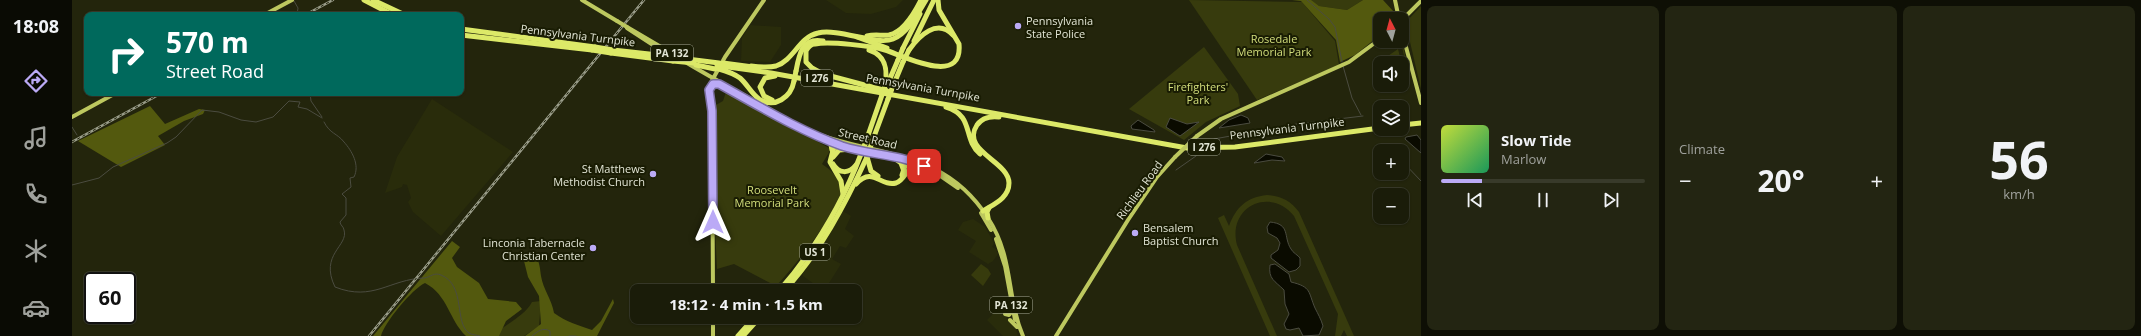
<!DOCTYPE html>
<html lang="en">
<head>
<meta charset="utf-8">
<style>
  :root { --surface:#1a1c09; --page:#232512; --text:#f1f3f6; --muted:#9fa19c; --line:#383a2a; --accent:#bbaaf6 }
  body { margin:0; font-family:"Open Sans",sans-serif; background:var(--page); color:var(--text); height:100vh; display:flex; flex-direction:column; font-size:15px; white-space:nowrap }
  * { box-sizing:border-box; margin:0 }
  p { font-size:13px; color:var(--muted) }
  .icon { flex:none; width:22px; height:22px; fill:none; stroke:currentColor; stroke-width:2; stroke-linecap:round; stroke-linejoin:round }
  .map { position:relative; flex:1; overflow:hidden }
  .side { display:flex; flex-direction:column; gap:6px; padding:6px; background:#0e0f05; width:720px }
  .side>* { flex:none }
  .banner { position:absolute; left:12px; top:12px; width:380px; height:84px; border-radius:8px; box-shadow:0 1px 3px #0004,0 0 0 1px var(--line); background:#00695c; color:#fff; overflow:hidden }
  .needle { width:26px; rotate:354deg }
  .tools { position:absolute; left:1301px; top:12px; display:grid; gap:8px }
  .tools a { display:grid; place-items:center; width:36px; height:36px; border-radius:8px; background:var(--surface); box-shadow:0 1px 3px #0004,0 0 0 1px var(--line); font-size:20px }
  .speed { position:absolute; left:12px; top:272px; display:flex; gap:8px; font-size:20px; font-weight:700; text-align:center }
  .speed>* { display:grid; place-content:center; width:52px; height:52px; border-radius:50%; background:var(--surface); box-shadow:0 1px 3px #0004,0 0 0 1px var(--line); line-height:1 }
  .speed .limit { border:2px solid #111; border-radius:6px; background:#fff; color:#111 }
  .pin { position:absolute; display:grid; place-items:center; width:34px; height:34px; color:#fff; margin:-17px; border-radius:8px; box-shadow:0 2px 6px #0006 }
  .me { position:absolute; width:44px; margin:-22px; rotate:0deg; stroke-linejoin:round; filter:drop-shadow(0 0 3px #0008) }
  .turn { display:flex; align-items:center; gap:14px; height:84px; padding:0 16px; font-size:18px }
  .turn .icon { width:52px; height:52px; stroke-width:2.5 }
  .turn b { display:block; font-size:28px; line-height:34px }
  .big { font-size:30px; font-weight:700; line-height:1.1 }
  .side .card { flex:1; display:flex; flex-direction:column; justify-content:center; gap:6px; min-width:0; padding:0 14px; border-radius:8px; background:var(--page) }
  .side .dial { align-items:center; gap:0 }
  .dial b { font-size:52px; line-height:1 }
  .song { display:flex; align-items:center; gap:12px }
  .cover { width:48px; height:48px; border-radius:6px; background:linear-gradient(135deg,hsl(70 70% 55%),hsl(150 70% 35%)) }
  .played { height:4px; border-radius:2px; background:linear-gradient(90deg,var(--accent) 20%,var(--line) 20%) }
  .keys { display:flex; justify-content:space-around; direction:ltr }
  .heat { display:flex; justify-content:space-between; align-items:center; font-size:22px; direction:ltr }
  .side .tiles { flex:1; display:grid; gap:6px; grid-template-columns:repeat(3,1fr) }
  .trip { position:absolute; left:558px; top:284px; width:232px; height:40px; border-radius:8px; background:var(--surface); box-shadow:0 1px 3px #0004,0 0 0 1px var(--line); font-weight:700; line-height:40px; text-align:center }
  main { display:flex; flex:1; min-height:0 }
  .tab-bar { display:flex; flex-direction:column; width:72px; justify-content:space-around; align-items:center; background:#0a0b04; color:var(--muted) }
  .tab-bar .icon { width:28px; height:28px }
  .tab-bar .on { color:var(--accent) }
  .tab-bar b { font-size:18px; color:var(--text) }
  .map>svg:first-child { display:block }
  .built { fill:#292c0b }
  .green { fill:#373b0d }
  .forest { fill:#53590e }
  .water { fill:#0a0b00; stroke:#4b4c40 }
  .lines { fill:none; stroke-linecap:round; stroke-linejoin:round }
  .stream { stroke:#4b4c40; stroke-width:1 }
  .major { stroke:#bdc85f; stroke-width:4 }
  .highway { stroke:#dce968; stroke-width:5 }
  .rail-casing { stroke:#9a9d8a; stroke-width:2.5 }
  .rail { stroke:#191c03; stroke-width:1; stroke-dasharray:3; stroke-linecap:butt }
  .major-bridge { stroke:#bdc85f; stroke-width:4 }
  .highway-bridge { stroke:#dce968; stroke-width:5 }
  .route-casing { stroke:#7a6ea0; stroke-width:10 }
  .route { stroke:#bbaaf6; stroke-width:7 }
  .poi-dot { fill:#bbaaf6; stroke:#191c03; stroke-width:1.5 }
  .labels { text-anchor:middle; dominant-baseline:central; stroke-width:4; stroke-linejoin:round; paint-order:stroke }
  .shield { fill:#191c03; stroke:#a6a996; stroke-width:1 }
  .shield-label { font-size:10px; font-weight:bold; fill:#e2e5d5 }
  .poi-label { font-size:11px; fill:#e2e5d5; stroke:#191c03; text-anchor:start }
  .street-label { font-size:11px; fill:#e2e5d5; stroke:#191c03 }
  .park-label { font-size:11px; fill:#d3de7c; stroke:#191c03 }
</style>
</head>
<body>
<main>
<nav class="tab-bar">
<b>18:08</b>
<svg class="icon on" aria-label="directions" viewBox="0 0 24 24"><path d="M12 3l9 9-9 9-9-9zM9 14v-3h6M13 9l2 2-2 2"/></svg>
<svg class="icon" aria-label="music" viewBox="0 0 24 24"><path d="M9 18V5l10-2v13"/><circle cx="6" cy="18" r="3"/><circle cx="16" cy="16" r="3"/></svg>
<svg class="icon" aria-label="phone" viewBox="0 0 24 24"><path d="M5 4h4l2 5-3 2q2 4 5 5l2-3 5 2v4C11 20 4 13 5 4z"/></svg>
<svg class="icon" aria-label="climate" viewBox="0 0 24 24"><path d="M12 3v18M4 7l16 10M4 17L20 7"/></svg>
<svg class="icon" aria-label="car" viewBox="0 0 24 24"><path d="M5 17H2v-5l4-1 3-4h7l3 4 3 1v5h-3M9 17h6M6 11h13"/><circle cx="7" cy="17" r="2"/><circle cx="17" cy="17" r="2"/></svg>
</nav>
<div class="map">
<svg width="1349" height="336" viewBox="0 0 1349 336">
  <rect width="100%" height="100%" fill="#23250c"/>
  <g class="built">
    <polygon points="754,0 831,0 824,7 799,14 774,13"/>
    <polygon points="678,25 709,27 709,45 698,62 669,61 670,38"/>
    <polygon points="360,99 441,152 369,236 341,212 336,202 339,198 335,185 331,184 330,187 313,193 325,157"/>
    <polygon points="771,211 779,216 773,229 782,236 774,248 768,246 760,259 769,264 752,291 731,276 731,273"/>
    <polygon points="901,219 913,227 922,243 920,247 924,249 926,254 921,261 916,264 897,252 904,241 886,230 891,222"/>
    <polygon points="926,309 943,326 946,336 931,336 915,320"/>
  </g>
  <g class="green">
    <polygon points="1117,0 1230,2 1263,41 1267,65 1185,100"/>
    <polygon points="1236,0 1291,0 1275,10 1247,6"/>
    <polygon points="1349,6 1349,89 1335,29 1335,21"/>
    <polygon points="1330,40 1334,60 1326,63 1326,60 1320,57 1316,61 1313,58 1326,49 1329,61 1333,60 1330,47 1325,41"/>
    <polygon points="1132,47 1166,94 1168,106 1134,122 1112,140 1057,109"/>
    <path d="M654 92 759 149 750 164C759 170 769 179 769 191 769 209 718 272 704 286L662 264 645 269 642 208V106L651 101Z"/>
    <path d="M1195 195C1209 196 1219 201 1227 212L1282 336H1275L1272 330 1269 336H1263L1266 314 1222 216C1198 186 1155 207 1165 245L1205 336H1198L1146 218 1152 215 1157 226C1164 207 1175 197 1195 195Z"/>
    <polygon points="909,264 916,269 919,274 911,286 899,275"/>
    <path d="M469 301 467 326 452 336H421C433 324 453 316 460 302Z"/>
  </g>
  <g class="forest">
    <polygon points="1220,0 1239,0 1247,6 1275,10 1291,0 1311,0 1322,12 1324,19 1308,19 1308,35 1283,55 1268,62 1264,40 1229,1"/>
    <polygon points="78,106 93,124 127,109 133,110 131,114 112,121 86,136 93,145 49,167 6,141"/>
    <path d="M380 241 388 247 380 258 385 267 407 283 416 299 444 302 450 309 434 321 427 336H394C377 320 376 295 353 283 341 288 312 323 309 336H301Z"/>
    <path d="M456 257 465 258C468 265 468 269 469 276 471 289 480 300 482 313 494 322 506 325 520 330L529 321 541 299 542 303 525 336H453L469 324 467 296 456 277 452 261Z"/>
  </g>
  <g class="water">
    <polygon points="1169,115 1176,118 1178,123 1147,128 1157,120"/>
    <polygon points="1098,118 1115,124 1127,122 1108,136 1094,127"/>
    <polygon points="1066,120 1082,130 1083,132 1060,129 1059,126"/>
    <polygon points="1345,135 1349,140 1349,153 1333,139 1334,137"/>
    <polygon points="1194,154 1210,157 1213,161 1200,160 1182,163"/>
    <path d="M1198 222C1219 224 1211 237 1219 249 1221 253 1226 255 1228 258V266L1224 270 1217 272 1199 258V255L1206 250 1208 243 1205 238 1196 233 1195 227Z"/>
    <path d="M1203 264 1217 274 1219 282C1240 287 1236 292 1243 308 1246 314 1249 319 1251 326L1247 335 1231 336 1227 328 1218 330 1214 329 1212 324 1217 314 1213 304 1212 290C1203 281 1196 279 1198 265Z"/>
  </g>
  <g class="lines">
    <g class="stream">
      <polyline points="1235,0 1257,19 1263,27 1270,62"/>
      <polyline points="222,1 226,8 225,15"/>
      <polyline points="1271,66 1280,98 1289,115"/>
      <polyline points="238,93 239,101 250,117"/>
      <path d="M252 122C258 134 265 133 272 142 280 151 288 165 282 177L278 178 279 187 270 194 274 198V215L268 222C268 225 272 227 272 230 277 246 247 254 263 287 301 302 318 279 352 278 359 277 362 272 369 275 394 285 382 323 397 333 400 335 405 335 408 336"/>
      <polyline points="0,127 5,135"/>
      <polyline points="1142,139 1225,124 1291,116"/>
      <polyline points="1308,145 1317,151"/>
      <polyline points="1330,161 1349,181"/>
      <polyline points="1104,170 1124,156"/>
      <polyline points="0,185 27,178 41,167 95,143 104,137 130,110 147,112 169,120 184,122 201,117 217,101 228,102 226,107 235,109 250,118"/>
      <path d="M460 336C466 331 471 327 478 331V336"/>
      <polyline points="497,336 504,336"/>
    </g>
    <g class="major">
      <polyline points="510,0 545,21"/>
      <polyline points="1323,0 1327,19"/>
      <polyline points="192,15 220,0"/>
      <polyline points="1330,20 1349,1"/>
      <polyline points="555,27 606,57"/>
      <polyline points="555,28 598,56"/>
      <polyline points="1330,32 1349,103"/>
      <path d="M615 63C640 78 666 92 692 106 705 113 717 122 731 128 801 159 869 145 916 218 942 258 934 296 951 336"/>
      <polyline points="0,117 44,93"/>
      <polyline points="715,123 728,129"/>
      <polyline points="738,134 781,149 837,161"/>
      <polyline points="1125,136 1149,119 1277,62 1308,39"/>
      <polyline points="860,170 886,188"/>
      <polyline points="909,213 919,230"/>
      <polyline points="924,239 933,266 943,320"/>
      <polyline points="641,291 640,116 637,86 653,57 692,0"/>
      <polyline points="933,314 937,315 940,311"/>
      <polyline points="938,320 945,327"/>
      <polyline points="641,336 641,317"/>
      <polyline points="984,336 1056,220 1085,177 1103,157"/>
    </g>
    <g class="highway">
      <polyline points="292,0 321,15"/>
      <polyline points="301,0 333,15"/>
      <polyline points="389,29 523,47"/>
      <polyline points="389,35 520,50"/>
      <path d="M795 36C803 34 810 36 817 35 832 32 843 12 849 0"/>
      <polyline points="785,37 815,48"/>
      <polyline points="842,41 862,0"/>
      <polyline points="831,48 848,14"/>
      <polyline points="541,50 595,56"/>
      <path d="M797 50C816 56 816 73 812 90"/>
      <path d="M837 50C847 36 865 18 881 35"/>
      <polyline points="539,53 601,61"/>
      <polyline points="615,59 647,63"/>
      <polyline points="651,63 681,67"/>
      <polyline points="624,65 643,69"/>
      <polyline points="649,66 699,73 1115,148 1163,147 1308,128"/>
      <path d="M679 66C687 67 696 68 704 66 722 60 727 37 746 33 767 28 805 46 821 39 836 33 846 13 854 0"/>
      <path d="M647 69C654 71 661 73 668 78 675 84 679 93 687 99 703 109 719 97 722 81"/>
      <path d="M724 71C727 55 730 37 751 41"/>
      <polyline points="816,83 826,60"/>
      <polyline points="821,86 831,62"/>
      <path d="M815 91 751 74 740 68 734 62V51C736 47 739 44 743 44 757 41 800 46 813 50 832 56 891 87 887 44L867 10 866 0"/>
      <polyline points="700,100 692,96 688,87 693,78 703,76"/>
      <path d="M874 107C903 116 890 138 908 154"/>
      <polyline points="1330,125 1349,123"/>
      <polyline points="754,140 759,145 760,150"/>
      <polyline points="800,142 816,99"/>
      <polyline points="763,143 758,162 769,181 771,194"/>
      <polyline points="793,144 810,95"/>
      <polyline points="761,157 767,150 781,149"/>
      <polyline points="795,157 799,171 806,176"/>
      <polyline points="821,157 829,163 832,171"/>
      <path d="M761 164C767 174 777 174 784 165"/>
      <polyline points="830,175 835,160"/>
      <path d="M784 184C801 166 808 187 824 183 832 180 833 172 840 167L852 166"/>
      <path d="M911 211C922 204 937 198 937 183 937 161 888 151 905 125 910 118 919 116 927 117"/>
      <polyline points="916,218 915,212 917,208"/>
      <path d="M707 291C742 251 770 204 789 154"/>
      <path d="M712 291C748 252 773 205 795 157"/>
      <polyline points="666,336 683,317"/>
      <polyline points="671,336 688,317"/>
    </g>
    <defs>
      <g id="rail">
        <polyline points="233,15 261,0"/>
        <polyline points="0,142 90,93"/>
        <polyline points="297,336 572,0"/>
      </g>
    </defs>
    <use href="#rail" class="rail-casing"/>
    <use href="#rail" class="rail"/>
    <g class="major-bridge">
      <polyline points="545,21 555,27"/>
      <polyline points="1103,157 1125,136"/>
    </g>
    <g class="highway-bridge">
      <polyline points="523,47 541,50"/>
      <polyline points="520,50 539,53"/>
      <polyline points="595,56 615,59"/>
      <polyline points="826,60 831,48"/>
      <polyline points="601,61 622,63"/>
      <polyline points="831,62 837,50"/>
      <polyline points="645,66 649,66"/>
      <polyline points="722,81 724,71"/>
      <polyline points="810,95 813,89"/>
      <polyline points="816,99 821,86"/>
      <polyline points="789,154 793,144"/>
      <polyline points="795,157 800,142"/>
    </g>
  </g>
  <g class="lines">
    <defs>
      <path id="route" d="M641 222 640 111 637 90 641 84H647C687 106 726 130 770 146 797 155 826 154 852 166"/>
    </defs>
    <use href="#route" class="route-casing"/>
    <use href="#route" class="route"/>
  </g>
  <g class="poi-dot">
    <circle cx="946" cy="26" r="4"/>
    <circle cx="581" cy="174" r="4"/>
    <circle cx="1063" cy="233" r="4"/>
    <circle cx="521" cy="248" r="4"/>
  </g>
  <g class="labels">
    <g class="shield">
      <rect x="579" y="45" width="42" height="16" rx="3"/>
      <rect x="729" y="70" width="32" height="16" rx="3"/>
      <rect x="1116" y="139" width="32" height="16" rx="3"/>
      <rect x="728" y="244" width="30" height="16" rx="3"/>
      <rect x="918" y="297" width="42" height="16" rx="3"/>
    </g>
    <g class="shield-label">
      <text x="600" y="53">PA 132</text>
      <text x="745" y="78">I 276</text>
      <text x="1132" y="147">I 276</text>
      <text x="743" y="252">US 1</text>
      <text x="939" y="305">PA 132</text>
    </g>
    <g class="poi-label">
      <text x="954" y="20">Pennsylvania<tspan x="954" dy="13">State Police</tspan></text>
      <text x="573" y="168" text-anchor="end">St Matthews<tspan x="573" dy="13">Methodist Church</tspan></text>
      <text x="1071" y="227">Bensalem<tspan x="1071" dy="13">Baptist Church</tspan></text>
      <text x="513" y="242" text-anchor="end">Linconia Tabernacle<tspan x="513" dy="13">Christian Center</tspan></text>
    </g>
    <g class="street-label">
      <text transform="translate(506 35) rotate(7)">Pennsylvania Turnpike</text>
      <text transform="translate(851 87) rotate(10)">Pennsylvania Turnpike</text>
      <text transform="translate(1215 128) rotate(-7)">Pennsylvania Turnpike</text>
      <text transform="translate(796 138) rotate(13)">Street Road</text>
      <text transform="translate(1067 190) rotate(-54)">Richlieu Road</text>
    </g>
    <g class="park-label">
      <text x="1202" y="38">Rosedale<tspan x="1202" dy="13">Memorial Park</tspan></text>
      <text x="1126" y="86">Firefighters'<tspan x="1126" dy="13">Park</tspan></text>
      <text x="700" y="189">Roosevelt<tspan x="700" dy="13">Memorial Park</tspan></text>
    </g>
  </g>
</svg>
<div class="tools">
<a><svg class="needle" viewBox="-14 -14 28 28"><path d="M0-13l5 13h-10z" fill="#e53935"/><path d="M0 13l5-13h-10z" fill="#9fa19c"/></svg></a>
<a><svg class="icon" aria-label="sound" viewBox="0 0 24 24"><path d="M4 9h4l5-4v14l-5-4H4zM17 9q2 3 0 6"/></svg></a>
<a><svg class="icon" aria-label="layers" viewBox="0 0 24 24"><path d="M12 4l9 5-9 5-9-5zM3 14l9 5 9-5"/></svg></a>
<a>+</a>
<a>−</a>
</div>
<div class="speed"><div class="limit">60</div></div>
<div class="pin" style="left:852px;top:166px;background:#d93025"><svg class="icon" aria-label="arrive" viewBox="0 0 24 24"><path d="M6 21V4h12l-3 4 3 4H6"/></svg></div>
<svg class="me" style="left:641px;top:222px" viewBox="-20 -20 40 40"><path d="M0-17L14 15 0 8-14 15z" fill="#bbaaf6" stroke="#fff" stroke-width="4"/></svg>
<div class="trip">18:12 · 4 min · 1.5 km</div>
<div class="banner">
<div class="turn"><svg class="icon" aria-label="right" viewBox="0 0 24 24"><path d="M7 20v-9h11M14 6l5 5-5 5"/></svg><div><b>570 m</b>Street Road</div></div>
</div>
</div>
<section class="side">
<div class="tiles">
<div class="card">
<div class="song"><i class="cover"></i><div><b>Slow Tide</b><p>Marlow</p></div></div>
<div class="played"></div>
<div class="keys"><svg class="icon" aria-label="previous" viewBox="0 0 24 24"><path d="M18 5L8 12l10 7zM5 5v14"/></svg><svg class="icon" aria-label="pause" viewBox="0 0 24 24"><path d="M8 5v14M16 5v14"/></svg><svg class="icon" aria-label="next" viewBox="0 0 24 24"><path d="M6 5l10 7-10 7zM19 5v14"/></svg></div>
</div>
<div class="card"><p>Climate</p>
<div class="heat"><a>−</a><b class="big">20°</b><a>+</a></div>
</div>
<div class="card dial"><b>56</b><p>km/h</p></div>
</div>
</section>
</main>
</body>
</html>
